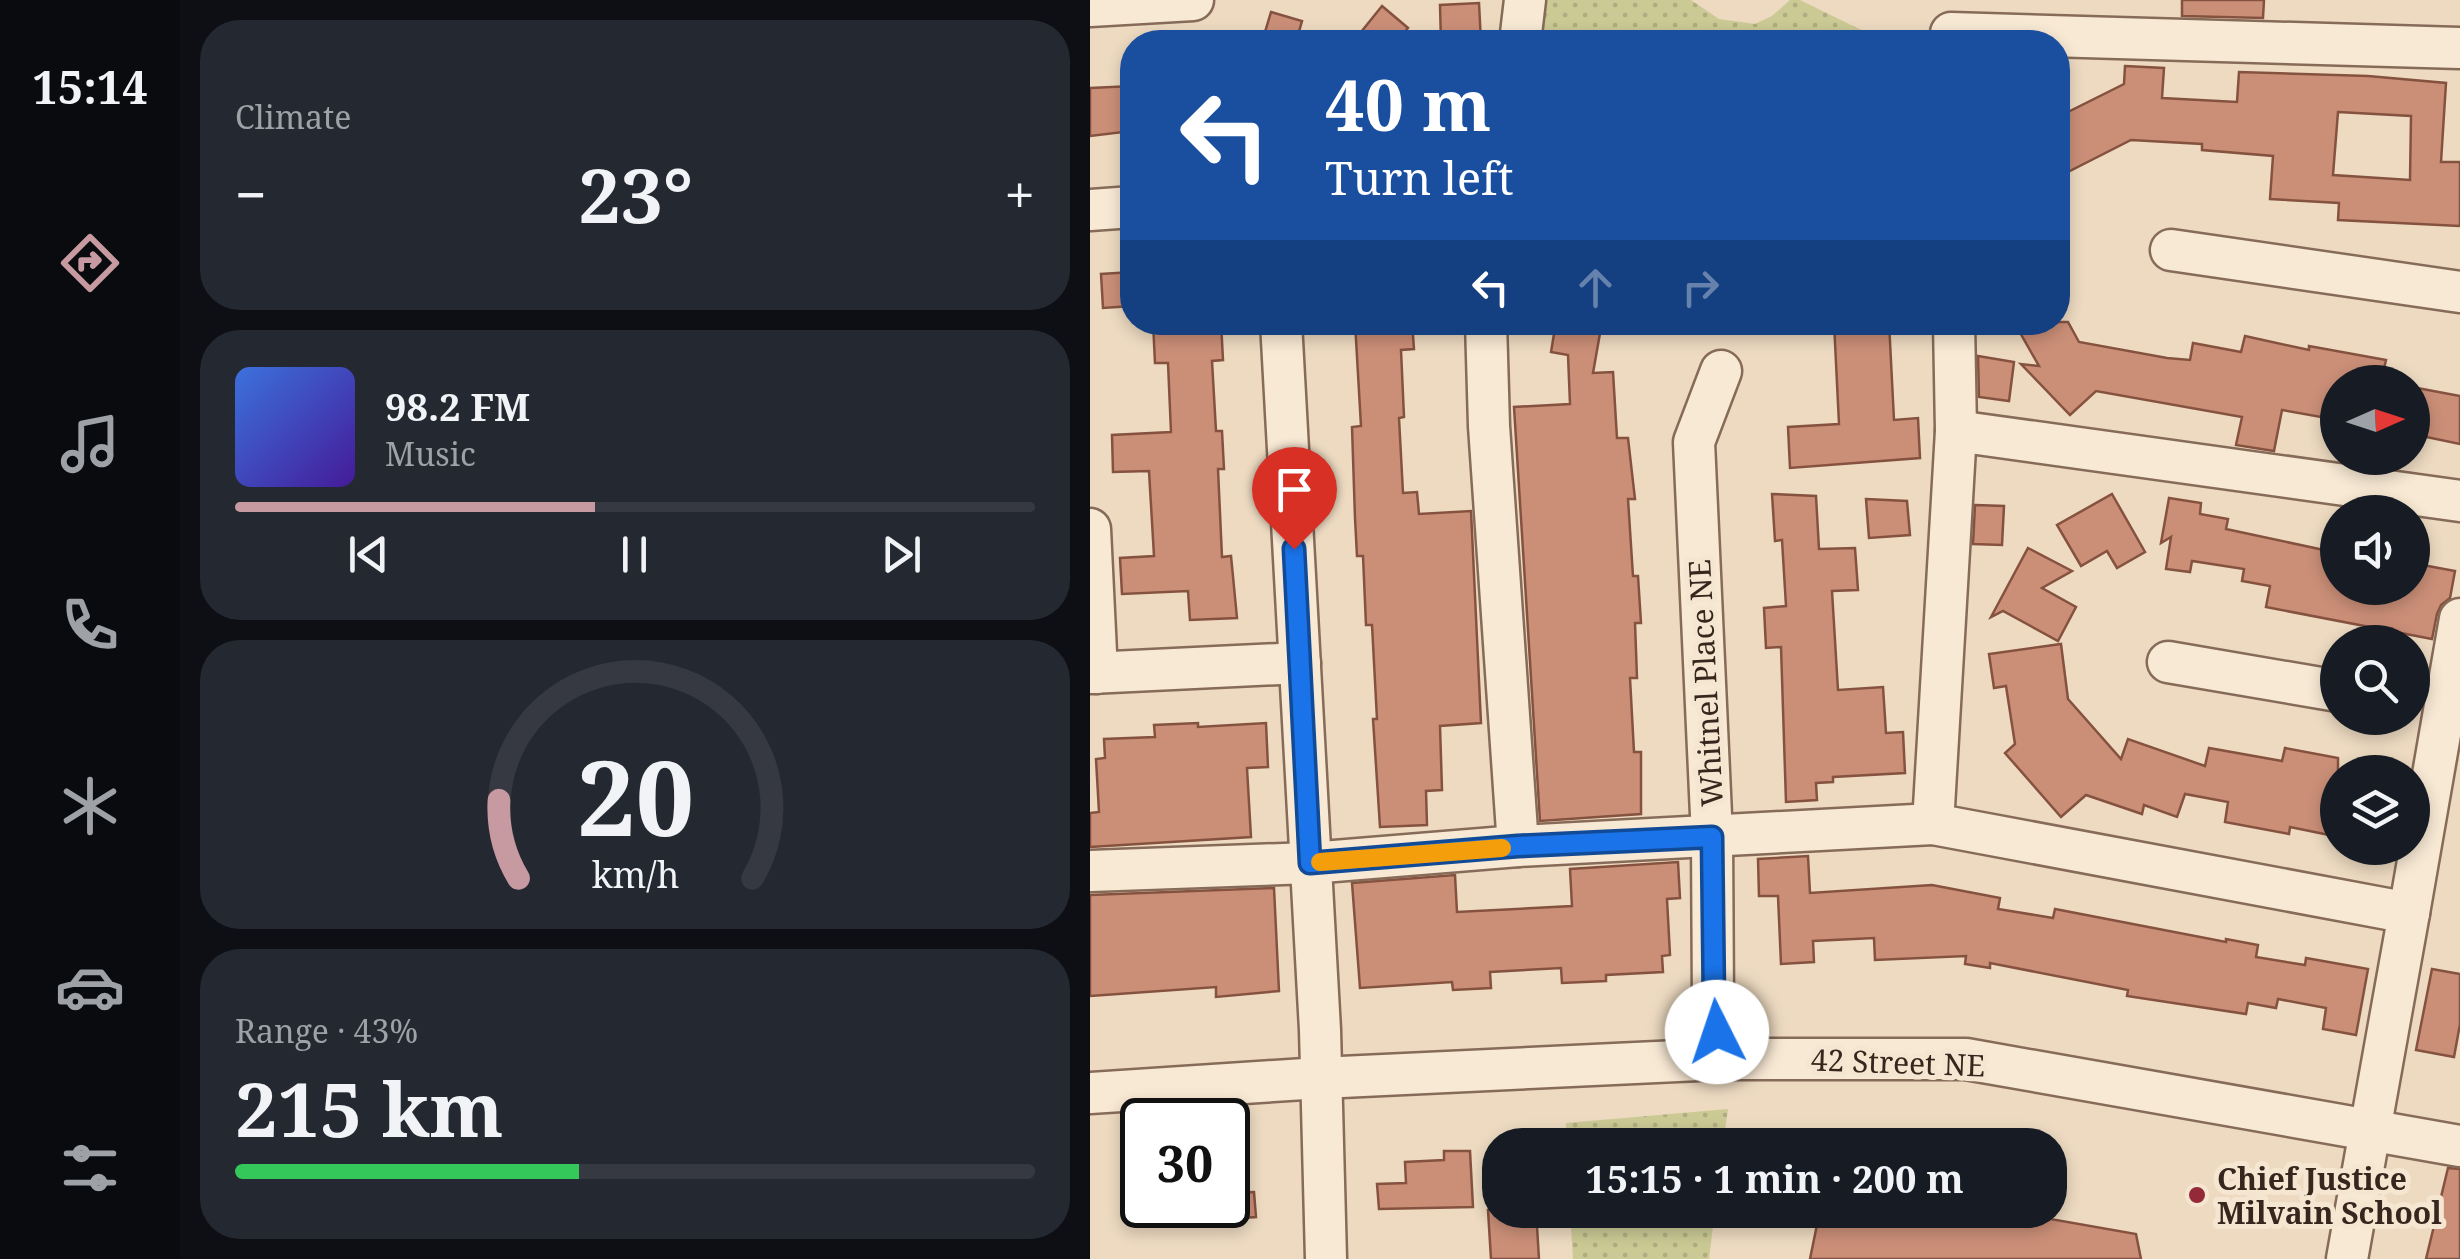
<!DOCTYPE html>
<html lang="en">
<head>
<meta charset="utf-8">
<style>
  :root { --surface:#171b24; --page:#242831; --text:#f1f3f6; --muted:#9ea1a6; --line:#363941; --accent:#c799a0 }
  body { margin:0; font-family:"Noto Serif",serif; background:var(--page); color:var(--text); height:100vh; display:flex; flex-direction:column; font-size:38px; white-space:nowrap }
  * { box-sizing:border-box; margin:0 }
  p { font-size:32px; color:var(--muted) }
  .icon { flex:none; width:55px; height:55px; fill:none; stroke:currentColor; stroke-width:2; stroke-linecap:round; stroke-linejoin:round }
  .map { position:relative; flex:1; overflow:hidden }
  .sheet { display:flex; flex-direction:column; gap:20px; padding:20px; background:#0d0f14; width:910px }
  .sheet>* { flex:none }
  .guide { position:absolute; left:30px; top:30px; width:950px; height:305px; border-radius:40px; box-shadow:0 5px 15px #0003; background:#1a4fa0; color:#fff; overflow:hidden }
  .needle { width:65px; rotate:87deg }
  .tools { position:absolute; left:1230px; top:365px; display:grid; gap:20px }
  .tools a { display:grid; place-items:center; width:110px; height:110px; border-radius:50%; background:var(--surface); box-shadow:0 5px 15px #0003; font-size:50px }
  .speed { position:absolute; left:30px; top:1098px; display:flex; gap:20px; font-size:50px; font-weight:700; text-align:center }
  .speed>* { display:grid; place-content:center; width:130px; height:130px; border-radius:50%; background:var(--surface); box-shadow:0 5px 15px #0003; line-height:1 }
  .speed .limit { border:5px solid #111; border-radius:15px; background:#fff; color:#111 }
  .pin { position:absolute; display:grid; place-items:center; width:85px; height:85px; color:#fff; margin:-102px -42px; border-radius:50% 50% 50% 0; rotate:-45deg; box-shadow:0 0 10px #0007 }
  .pin .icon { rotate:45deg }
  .me { position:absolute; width:110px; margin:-55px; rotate:356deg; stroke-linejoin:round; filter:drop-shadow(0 0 8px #0008) }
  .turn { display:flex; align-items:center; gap:35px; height:210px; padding:0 40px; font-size:45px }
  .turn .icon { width:130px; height:130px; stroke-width:2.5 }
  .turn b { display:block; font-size:70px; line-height:85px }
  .lanes { display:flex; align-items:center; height:95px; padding:0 40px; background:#0003; justify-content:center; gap:50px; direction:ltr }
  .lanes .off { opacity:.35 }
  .big { font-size:75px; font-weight:700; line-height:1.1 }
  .sheet .card { flex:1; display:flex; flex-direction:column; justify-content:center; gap:15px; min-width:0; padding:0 35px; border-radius:40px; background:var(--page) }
  .sheet .dial { align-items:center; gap:0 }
  .dial svg { height:260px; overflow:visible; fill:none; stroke:var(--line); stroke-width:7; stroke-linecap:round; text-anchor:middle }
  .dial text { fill:var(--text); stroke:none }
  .song { display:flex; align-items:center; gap:30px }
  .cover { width:120px; height:120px; border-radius:15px; background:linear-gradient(135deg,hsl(220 70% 55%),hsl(260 70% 35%)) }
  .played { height:10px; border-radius:5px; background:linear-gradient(90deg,var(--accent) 45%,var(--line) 45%) }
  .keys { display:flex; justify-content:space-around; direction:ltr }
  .heat { display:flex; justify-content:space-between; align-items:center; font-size:55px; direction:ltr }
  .charge { height:15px; border-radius:8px; background:linear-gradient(90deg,#34c759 43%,var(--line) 0) }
  .trip { position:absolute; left:392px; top:1128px; width:585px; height:100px; border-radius:40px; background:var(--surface); box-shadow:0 5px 15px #0003; font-weight:700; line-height:100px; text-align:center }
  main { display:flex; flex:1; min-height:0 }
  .tabs { display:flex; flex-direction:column; width:180px; justify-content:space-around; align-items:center; background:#090b0e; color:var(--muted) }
  .tabs .icon { width:70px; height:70px }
  .tabs .selected { color:var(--accent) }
  .tabs b { font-size:45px; color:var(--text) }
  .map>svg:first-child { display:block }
  .park { fill:url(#park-dots) }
  .building { fill:#cb8f78; stroke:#85523f; stroke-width:2.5; fill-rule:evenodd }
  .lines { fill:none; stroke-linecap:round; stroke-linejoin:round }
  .minor-casing { stroke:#866b59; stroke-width:45 }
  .minor { stroke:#f8e9d4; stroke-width:40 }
  .route-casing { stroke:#114b97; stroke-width:25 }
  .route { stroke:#1a73e8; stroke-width:18 }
  .slow { stroke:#f59e0b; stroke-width:18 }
  .poi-dot { fill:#942a38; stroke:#f5e6d1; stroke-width:4 }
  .labels { text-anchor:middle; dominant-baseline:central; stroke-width:10; stroke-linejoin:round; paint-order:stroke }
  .street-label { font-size:30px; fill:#36261d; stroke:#f5e6d1 }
  .poi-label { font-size:30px; font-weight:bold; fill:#36261d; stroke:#f5e6d1; text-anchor:start }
</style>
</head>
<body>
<main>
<nav class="tabs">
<b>15:14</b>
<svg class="icon selected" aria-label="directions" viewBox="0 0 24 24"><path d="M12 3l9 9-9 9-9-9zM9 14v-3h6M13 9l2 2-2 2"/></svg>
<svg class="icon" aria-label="music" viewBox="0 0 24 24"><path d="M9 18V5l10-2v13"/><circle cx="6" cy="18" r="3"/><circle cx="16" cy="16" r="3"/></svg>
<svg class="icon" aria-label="phone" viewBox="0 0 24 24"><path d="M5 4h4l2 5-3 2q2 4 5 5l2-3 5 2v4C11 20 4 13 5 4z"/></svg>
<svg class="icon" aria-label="climate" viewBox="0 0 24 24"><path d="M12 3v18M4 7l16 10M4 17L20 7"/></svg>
<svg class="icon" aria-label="car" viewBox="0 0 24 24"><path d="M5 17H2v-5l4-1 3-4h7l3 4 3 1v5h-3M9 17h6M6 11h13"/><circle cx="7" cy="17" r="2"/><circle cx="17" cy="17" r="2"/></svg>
<svg class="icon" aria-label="filters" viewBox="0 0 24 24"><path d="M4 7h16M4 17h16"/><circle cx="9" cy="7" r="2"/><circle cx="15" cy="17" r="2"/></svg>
</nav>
<section class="sheet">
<div class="card"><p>Climate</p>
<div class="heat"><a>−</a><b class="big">23°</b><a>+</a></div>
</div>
<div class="card">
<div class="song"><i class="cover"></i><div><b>98.2 FM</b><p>Music</p></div></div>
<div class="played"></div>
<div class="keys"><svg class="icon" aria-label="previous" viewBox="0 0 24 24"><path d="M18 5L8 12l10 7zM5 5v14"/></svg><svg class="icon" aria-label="pause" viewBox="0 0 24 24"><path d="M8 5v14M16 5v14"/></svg><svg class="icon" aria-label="next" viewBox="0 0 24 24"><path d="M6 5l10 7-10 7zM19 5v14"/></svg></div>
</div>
<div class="card dial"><svg viewBox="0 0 100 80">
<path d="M14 69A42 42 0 1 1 86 69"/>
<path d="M14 69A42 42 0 0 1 8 45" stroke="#c799a0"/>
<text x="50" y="56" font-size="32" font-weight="700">20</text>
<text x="50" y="72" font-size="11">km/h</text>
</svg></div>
<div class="card"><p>Range · 43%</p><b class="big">215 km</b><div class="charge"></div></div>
</section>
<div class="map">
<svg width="1370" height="1259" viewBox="0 0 1370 1259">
  <defs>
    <pattern id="park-dots" width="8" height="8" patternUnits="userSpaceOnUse" patternTransform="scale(2.5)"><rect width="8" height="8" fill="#cbca95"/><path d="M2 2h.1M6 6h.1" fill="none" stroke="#afad80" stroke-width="1.8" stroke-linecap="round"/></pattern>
  </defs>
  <rect width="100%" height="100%" fill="#eddac1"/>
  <g class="park">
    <polygon points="450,0 601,0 629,19 665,24 682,16 700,0 710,0 796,42 446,42"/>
    <polygon points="638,1109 633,1145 477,1145 476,1123"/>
    <polygon points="480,1210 625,1210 619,1259 483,1259"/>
  </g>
  <g class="building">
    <polygon points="1092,0 1174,0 1173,18 1092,16"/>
    <polygon points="389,3 391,42 351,42 350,5"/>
    <polygon points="292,6 318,28 306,42 263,42"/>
    <polygon points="181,12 212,21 206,42 172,42"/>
    <path d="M1035 66 1074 68 1072 98 1147 102 1149 72 1278 76 1356 83 1351 162H1370V226L1248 220 1249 203 1180 199 1183 156 1112 150V144L1041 140 968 177V117L1034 84ZM1248 112 1321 116 1320 180 1243 175Z"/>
    <polygon points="42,86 42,131 0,136 0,88"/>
    <polygon points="42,272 42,306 13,308 11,274"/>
    <polygon points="63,322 131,322 133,360 122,361 126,431 132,431 134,469 128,469 132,557 141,556 147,618 100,620 98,591 32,594 30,558 64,556 59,471 23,472 22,435 81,432 78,363 65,363"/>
    <polygon points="265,322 322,322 324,349 311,350 314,417 309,418 313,493 327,492 329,514 381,511 391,723 350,726 352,790 336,791 337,825 290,827 283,719 287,719 282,625 276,625 273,556 267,556 265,518 262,427 271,426"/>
    <polygon points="466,322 512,322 503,373 523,372 527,438 538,438 545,499 538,499 543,576 548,576 551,623 545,623 547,678 540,678 544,752 551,752 551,814 450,821 424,407 480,404 478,355 461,352"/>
    <polygon points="744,322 799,322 804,420 828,418 830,458 700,468 698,427 749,424"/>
    <polygon points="924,322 978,322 989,342 1077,358 1100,360 1103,343 1151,352 1155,336 1219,350 1219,346 1296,360 1291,382 1248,382 1248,420 1192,410 1184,451 1146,445 1152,417 1006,391 980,415 931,364 949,366"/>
    <polygon points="888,356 924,362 919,401 889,397"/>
    <polygon points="1322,387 1370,396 1370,444 1322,434"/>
    <polygon points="682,494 726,496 729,549 765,548 768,590 742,591 748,690 793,687 796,733 813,732 815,773 743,777 743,782 726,783 727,800 696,802 691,647 676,648 674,608 696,606 692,540 685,541"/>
    <polygon points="1022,494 1055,552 1027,568 1017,551 991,566 967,525"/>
    <polygon points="1079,498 1111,503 1110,514 1138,519 1136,529 1248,553 1248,588 1322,588 1322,563 1365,571 1360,598 1351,605 1347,614 1342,639 1176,607 1180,586 1152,581 1154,569 1102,561 1100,572 1076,569 1081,537 1071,543"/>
    <polygon points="776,499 817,501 820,535 779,538"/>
    <polygon points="885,505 914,506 912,545 883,544"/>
    <polygon points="938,548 982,571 952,588 986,607 968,641 913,611 901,617"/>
    <polygon points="971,644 978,699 1031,759 1038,739 1115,766 1119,748 1192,761 1195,748 1248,758 1248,815 1244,836 1200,827 1199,834 1135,822 1138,802 1095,794 1087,817 1054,805 1052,814 996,795 971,817 915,753 925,744 916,686 904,688 899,654"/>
    <polygon points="108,723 108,727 176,723 178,767 157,768 161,837 0,847 0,813 9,812 6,759 15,758 14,739 65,737 64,725"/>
    <polygon points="718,856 720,893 842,885 910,898 908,909 963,918 965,909 1136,942 1136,939 1168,945 1166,957 1215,965 1216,958 1278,969 1266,1035 1233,1029 1236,1008 1188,999 1186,1008 1158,1003 1156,1014 1037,996 1038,990 900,963 900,968 875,964 876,956 785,960 784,938 723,941 724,962 691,964 688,896 669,896 668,859"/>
    <polygon points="588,862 590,898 577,899 580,955 572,956 573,972 516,975 516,981 472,983 471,968 400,972 401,988 363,990 362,982 270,988 262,883 365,875 367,912 482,906 480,869"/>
    <polygon points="184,888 189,991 126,997 126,987 0,996 0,895"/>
    <polygon points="1342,969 1370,974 1370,1024 1364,1057 1326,1050"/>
    <polygon points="354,1151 380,1151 383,1207 289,1209 287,1184 316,1183 315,1162 354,1160"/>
    <polygon points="1358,1168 1370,1169 1370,1259 1336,1259"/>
    <polygon points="164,1192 166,1217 138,1219 138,1193"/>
    <polygon points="398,1210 446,1210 449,1259 401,1259"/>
    <polygon points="730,1210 767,1210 828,1221 830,1210 883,1217 884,1210 909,1210 1046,1234 1051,1259 720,1259"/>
  </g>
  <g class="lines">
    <defs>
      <g id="minor">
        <polyline points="0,6 103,0"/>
        <polyline points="861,33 1370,48"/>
        <polyline points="430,42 435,0"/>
        <polyline points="0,210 42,207"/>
        <polyline points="1081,250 1370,292"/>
        <polyline points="191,322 230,1030 236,1259"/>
        <polyline points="396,322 399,426 428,846"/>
        <polyline points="864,322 866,431 843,824 1319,913 1370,619"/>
        <polyline points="866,431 1370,501"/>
        <polyline points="0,529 7,673"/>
        <polyline points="1078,662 1248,691"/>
        <polyline points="0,673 210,663"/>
        <polyline points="0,871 220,863 428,846 843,824"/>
        <polyline points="630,1059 623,1005 622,837 604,442 631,371"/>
        <polyline points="0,1093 230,1078 630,1059 876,1059 1370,1146"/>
        <polyline points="1257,1259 1319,913"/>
      </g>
    </defs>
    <use href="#minor" class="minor-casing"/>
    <use href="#minor" class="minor"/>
  </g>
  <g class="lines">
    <defs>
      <polyline id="route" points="204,549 220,863 428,846 622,837 624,1005 627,1032"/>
    </defs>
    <use href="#route" class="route-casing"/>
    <use href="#route" class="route"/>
    <polyline class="slow" points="230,862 412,848"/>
  </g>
  <circle class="poi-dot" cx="1107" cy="1195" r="10"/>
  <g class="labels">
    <g class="street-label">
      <text transform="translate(615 683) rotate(-93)">Whitnel Place NE</text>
      <text transform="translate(808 1062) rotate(2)">42 Street NE</text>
    </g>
    <g class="poi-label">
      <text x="1127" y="1178">Chief Justice<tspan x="1127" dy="34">Milvain School</tspan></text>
    </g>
  </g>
</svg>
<div class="tools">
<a><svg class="needle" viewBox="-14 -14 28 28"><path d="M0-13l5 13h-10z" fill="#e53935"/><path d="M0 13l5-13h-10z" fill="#9ea1a6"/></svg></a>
<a><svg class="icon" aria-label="sound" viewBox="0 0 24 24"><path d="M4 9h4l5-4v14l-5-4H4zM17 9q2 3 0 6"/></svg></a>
<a><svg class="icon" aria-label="search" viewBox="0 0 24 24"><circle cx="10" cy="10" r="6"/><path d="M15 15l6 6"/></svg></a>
<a><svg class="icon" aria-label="layers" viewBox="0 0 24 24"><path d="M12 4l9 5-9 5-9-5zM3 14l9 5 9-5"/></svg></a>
</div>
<div class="speed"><div class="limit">30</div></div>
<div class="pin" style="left:204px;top:549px;background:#d93025"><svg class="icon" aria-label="arrive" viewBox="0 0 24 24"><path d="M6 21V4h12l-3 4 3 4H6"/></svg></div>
<svg class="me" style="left:627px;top:1032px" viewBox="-20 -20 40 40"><circle r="19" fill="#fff"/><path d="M0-13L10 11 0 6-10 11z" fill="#1a73e8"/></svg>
<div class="trip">15:15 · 1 min · 200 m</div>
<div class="guide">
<div class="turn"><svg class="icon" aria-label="left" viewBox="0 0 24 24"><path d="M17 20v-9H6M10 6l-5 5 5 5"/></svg><div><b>40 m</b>Turn left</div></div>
<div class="lanes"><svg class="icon" aria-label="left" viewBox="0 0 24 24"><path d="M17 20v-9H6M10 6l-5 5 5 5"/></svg><svg class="icon off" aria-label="ahead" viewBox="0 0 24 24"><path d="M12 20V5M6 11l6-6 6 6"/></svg><svg class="icon off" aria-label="right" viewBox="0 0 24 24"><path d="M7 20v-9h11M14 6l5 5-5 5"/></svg></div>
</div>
</div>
</main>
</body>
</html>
